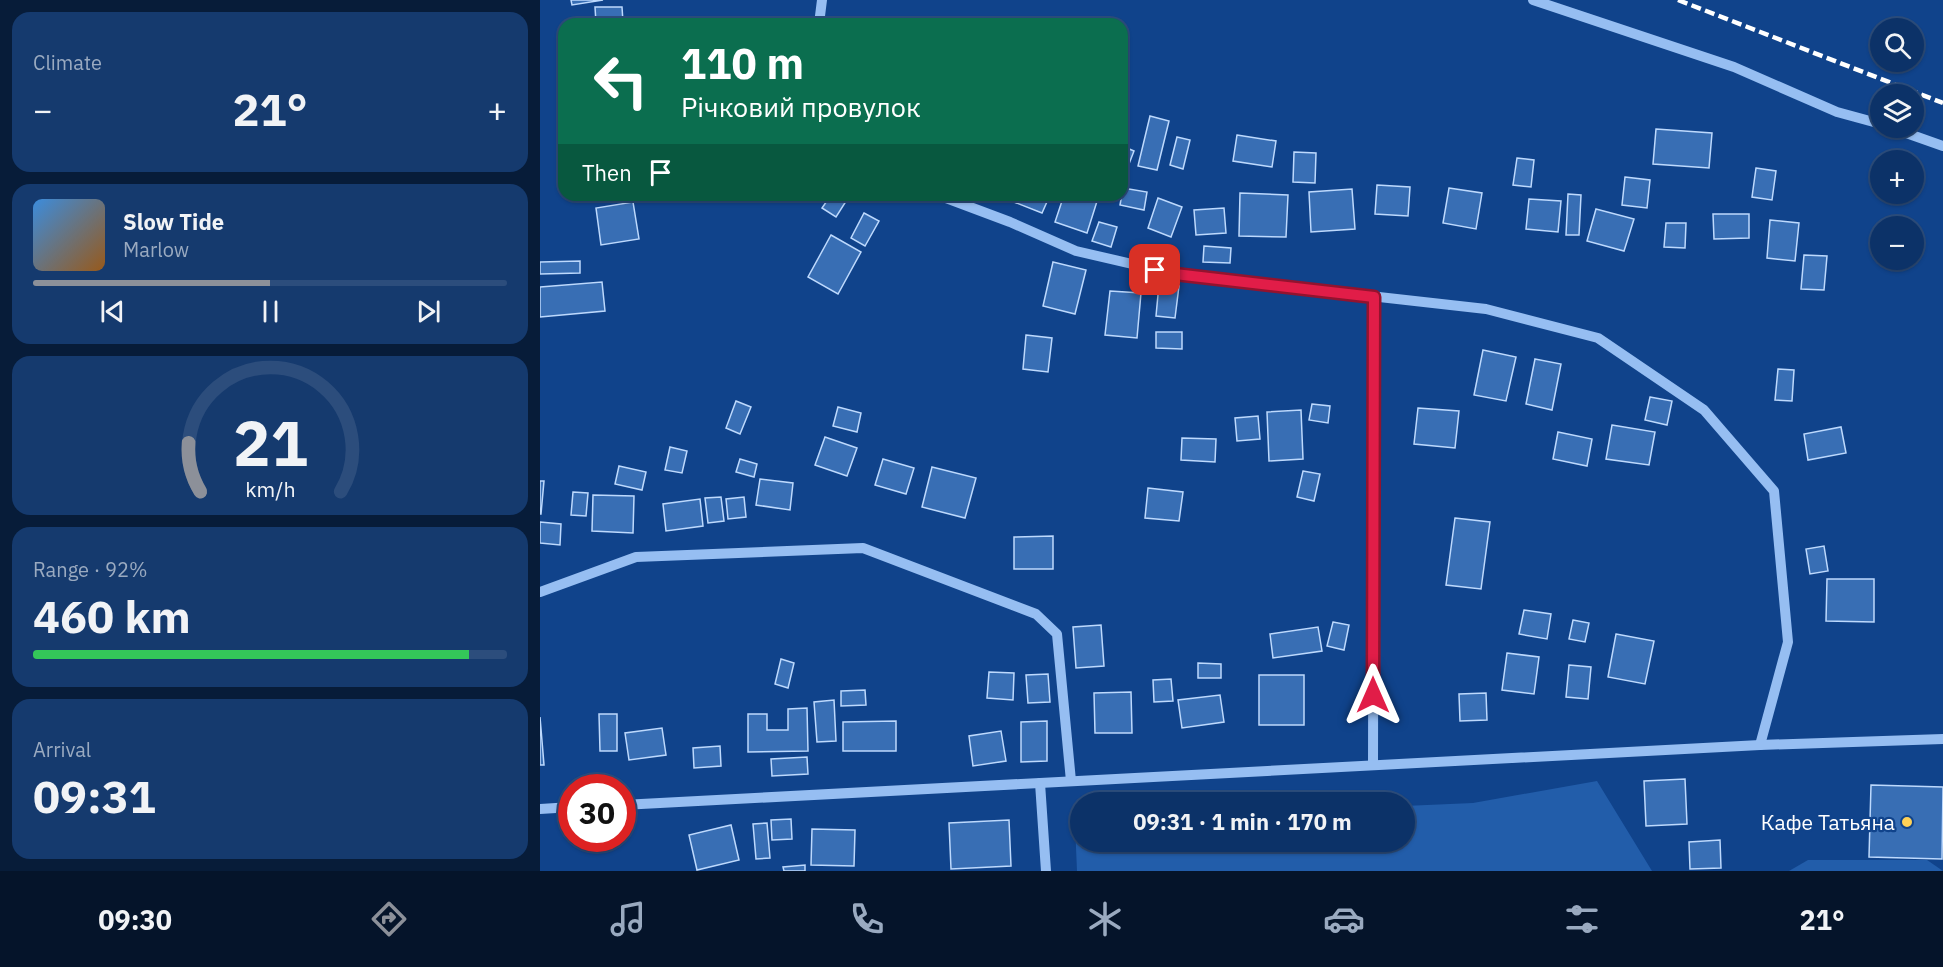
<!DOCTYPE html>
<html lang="en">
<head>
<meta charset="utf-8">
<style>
  :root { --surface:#0c3268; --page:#153a6e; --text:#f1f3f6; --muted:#9aaac0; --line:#2c4d7c; --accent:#8c9099 }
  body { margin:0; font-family:"IBM Plex Sans",sans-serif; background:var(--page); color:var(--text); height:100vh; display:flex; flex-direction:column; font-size:22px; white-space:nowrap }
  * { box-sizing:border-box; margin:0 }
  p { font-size:20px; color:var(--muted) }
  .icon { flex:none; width:33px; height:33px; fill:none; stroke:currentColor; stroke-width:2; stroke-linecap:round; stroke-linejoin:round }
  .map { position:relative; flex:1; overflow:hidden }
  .details { display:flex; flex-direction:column; gap:12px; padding:12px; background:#071c39; width:540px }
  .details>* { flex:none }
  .banner { position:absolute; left:18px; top:18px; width:570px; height:183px; border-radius:18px; box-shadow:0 2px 4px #0004,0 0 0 2px var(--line); background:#0b6e4f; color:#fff; overflow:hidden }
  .controls { position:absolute; left:1330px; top:18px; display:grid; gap:12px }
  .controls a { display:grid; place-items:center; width:54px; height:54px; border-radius:50%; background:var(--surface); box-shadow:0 2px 4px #0004,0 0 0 2px var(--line); font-size:30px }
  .speed { position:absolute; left:18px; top:774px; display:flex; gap:12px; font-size:30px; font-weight:700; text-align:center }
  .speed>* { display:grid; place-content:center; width:78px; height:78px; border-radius:50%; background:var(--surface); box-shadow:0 2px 4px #0004,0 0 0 2px var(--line); line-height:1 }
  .speed .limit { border:9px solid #d22; background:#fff; color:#111 }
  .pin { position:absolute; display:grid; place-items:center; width:51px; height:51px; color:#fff; margin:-26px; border-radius:12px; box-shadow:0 3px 9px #0006 }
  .me { position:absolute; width:66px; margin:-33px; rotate:0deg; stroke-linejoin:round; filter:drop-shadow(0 0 4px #0008) }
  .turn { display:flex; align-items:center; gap:21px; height:126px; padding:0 24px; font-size:27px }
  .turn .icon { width:78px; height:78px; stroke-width:2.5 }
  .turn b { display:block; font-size:42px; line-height:51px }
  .then { display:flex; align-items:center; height:57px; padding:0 24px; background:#0003; gap:12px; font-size:22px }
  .big { font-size:45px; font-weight:700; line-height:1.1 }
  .details .tile { flex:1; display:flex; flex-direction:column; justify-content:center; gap:9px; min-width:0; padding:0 21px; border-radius:18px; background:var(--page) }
  .details .dial { align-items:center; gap:0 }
  .dial svg { height:156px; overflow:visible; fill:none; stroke:var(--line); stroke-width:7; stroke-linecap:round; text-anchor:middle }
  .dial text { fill:var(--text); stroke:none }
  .song { display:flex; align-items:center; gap:18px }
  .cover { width:72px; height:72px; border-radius:9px; background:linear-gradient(135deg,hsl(210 70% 55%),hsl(30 70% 35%)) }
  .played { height:6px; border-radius:3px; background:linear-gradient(90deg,var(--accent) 50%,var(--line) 50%) }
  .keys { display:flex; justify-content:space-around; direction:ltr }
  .heat { display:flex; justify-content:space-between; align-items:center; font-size:33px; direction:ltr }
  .charge { height:9px; border-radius:4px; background:linear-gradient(90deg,#34c759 92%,var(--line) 0) }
  .trip { position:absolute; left:530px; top:792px; width:345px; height:60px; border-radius:30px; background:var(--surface); box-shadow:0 2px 4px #0004,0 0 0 2px var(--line); font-weight:700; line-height:60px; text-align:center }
  .menu { display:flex; height:96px; justify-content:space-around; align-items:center; background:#05142a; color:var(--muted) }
  .menu .icon { width:42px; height:42px }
  .menu .selected { color:var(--accent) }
  .menu b { font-size:27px; color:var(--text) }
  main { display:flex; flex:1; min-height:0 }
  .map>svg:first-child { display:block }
  .green { fill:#225daa }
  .building { fill:#386eb4; stroke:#bdd9fd; stroke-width:1.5 }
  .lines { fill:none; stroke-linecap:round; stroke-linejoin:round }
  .minor { stroke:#96bef2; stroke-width:10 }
  .rail { stroke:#fff; stroke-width:4.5; stroke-dasharray:10 4.5; stroke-linecap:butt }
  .route-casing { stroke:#92132f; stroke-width:15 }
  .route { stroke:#e11d48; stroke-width:10 }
  .poi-dot { fill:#ffd157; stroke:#10438b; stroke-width:2 }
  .labels { text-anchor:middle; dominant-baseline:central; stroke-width:4.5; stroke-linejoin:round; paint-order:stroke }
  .poi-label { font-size:21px; fill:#fff; stroke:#10438b; text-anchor:end }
</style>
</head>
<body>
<main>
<section class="details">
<div class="tile"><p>Climate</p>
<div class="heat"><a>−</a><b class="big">21°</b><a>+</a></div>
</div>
<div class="tile">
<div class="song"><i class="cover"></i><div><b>Slow Tide</b><p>Marlow</p></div></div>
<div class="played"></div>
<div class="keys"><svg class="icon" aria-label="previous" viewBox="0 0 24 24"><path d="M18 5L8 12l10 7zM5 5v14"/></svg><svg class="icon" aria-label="pause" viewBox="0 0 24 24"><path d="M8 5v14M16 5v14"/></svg><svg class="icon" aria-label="next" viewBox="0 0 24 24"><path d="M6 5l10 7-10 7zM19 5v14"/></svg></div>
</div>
<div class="tile dial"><svg viewBox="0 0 100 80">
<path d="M14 69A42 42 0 1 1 86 69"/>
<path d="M14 69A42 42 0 0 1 8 44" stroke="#8c9099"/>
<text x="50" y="56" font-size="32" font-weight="700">21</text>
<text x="50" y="72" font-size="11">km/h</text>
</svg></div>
<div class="tile"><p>Range · 92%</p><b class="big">460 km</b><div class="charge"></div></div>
<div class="tile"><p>Arrival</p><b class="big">09:31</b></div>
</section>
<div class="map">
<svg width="1403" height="871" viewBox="0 0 1403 871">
  <rect width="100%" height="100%" fill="#10438b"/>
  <g class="green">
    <polygon points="1057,781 1112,871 537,871 535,824 540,823 540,842 864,842 864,806 933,803"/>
    <polygon points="1268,860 1387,860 1403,871 1249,871"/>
  </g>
  <g class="building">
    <polygon points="31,0 63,0 32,5"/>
    <polygon points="55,7 82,7 83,22 56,23"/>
    <polygon points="610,116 629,121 617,170 598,166"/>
    <polygon points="1116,129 1172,133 1169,168 1113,164"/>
    <polygon points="697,135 736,141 732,167 693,161"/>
    <polygon points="637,137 650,140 643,169 630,165"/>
    <polygon points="582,146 594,151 582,182"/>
    <polygon points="754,152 776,153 775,183 753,182"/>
    <polygon points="977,158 994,160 991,187 973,185"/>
    <polygon points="1216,168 1236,171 1232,200 1212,197"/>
    <polygon points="1085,177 1110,180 1107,208 1082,205"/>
    <polygon points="837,185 870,187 868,216 835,214"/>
    <polygon points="583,188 607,192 604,210 580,205"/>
    <polygon points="909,188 942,193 936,229 903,223"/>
    <polygon points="812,189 815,229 771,232 769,192"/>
    <polygon points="700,193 748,195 746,237 699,236"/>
    <polygon points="1028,194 1041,195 1039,235 1026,235"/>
    <polygon points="291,195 310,195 296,217 282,208"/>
    <polygon points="444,195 460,195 457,201"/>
    <polygon points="477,195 510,195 502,213 474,202"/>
    <polygon points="524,195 559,195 547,233 515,222"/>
    <polygon points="618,198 642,207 631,237 608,228"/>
    <polygon points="989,199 1021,201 1018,232 986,229"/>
    <polygon points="93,202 99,239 61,245 56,208"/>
    <polygon points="684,208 686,233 656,235 654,210"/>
    <polygon points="1056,209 1094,219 1084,251 1047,241"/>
    <polygon points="324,213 339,221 325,246 311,238"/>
    <polygon points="1173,214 1209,214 1209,238 1174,239"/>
    <polygon points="1230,220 1259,223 1255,261 1227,258"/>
    <polygon points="559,222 577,227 571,247 552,241"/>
    <polygon points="1126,223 1146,223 1145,248 1124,247"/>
    <polygon points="291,235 321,252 298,294 268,277"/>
    <polygon points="664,246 691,248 690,263 663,262"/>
    <polygon points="1264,255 1287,256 1284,290 1261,289"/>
    <polygon points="40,261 40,273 0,274 0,262"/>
    <polygon points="513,262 546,270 535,314 503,306"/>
    <polygon points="62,282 65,311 0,317 0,287"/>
    <polygon points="619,284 639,286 635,318 616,316"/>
    <polygon points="570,291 601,293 597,338 565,335"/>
    <polygon points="616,332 642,332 642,349 616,348"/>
    <polygon points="486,335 512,338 508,372 483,369"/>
    <polygon points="943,350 976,357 966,401 934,395"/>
    <polygon points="995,359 1021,364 1012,410 986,404"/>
    <polygon points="1238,369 1254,370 1252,401 1235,400"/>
    <polygon points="1110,397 1132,401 1127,425 1105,420"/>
    <polygon points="196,401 211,407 200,434 186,428"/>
    <polygon points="772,404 790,406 788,423 769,420"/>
    <polygon points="298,407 321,413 317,432 293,426"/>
    <polygon points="878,408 919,411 915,448 874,444"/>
    <polygon points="761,410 763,459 729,461 727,412"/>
    <polygon points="718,416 720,439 697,441 695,418"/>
    <polygon points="1072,425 1115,432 1109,465 1066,459"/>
    <polygon points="1301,427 1306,453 1268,460 1264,434"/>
    <polygon points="1018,432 1052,439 1047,466 1013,459"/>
    <polygon points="285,437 317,448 307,476 275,465"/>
    <polygon points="642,438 676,439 675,462 641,460"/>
    <polygon points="130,447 147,451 142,473 125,470"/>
    <polygon points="200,459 217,464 214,477 196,472"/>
    <polygon points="343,459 374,468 366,494 335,485"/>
    <polygon points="79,466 106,472 102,490 75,484"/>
    <polygon points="392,467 436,478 425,518 382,507"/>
    <polygon points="763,471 780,474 774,501 757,497"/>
    <polygon points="220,479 253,483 250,510 216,505"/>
    <polygon points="0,481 4,481 1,514 0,514"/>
    <polygon points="608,488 643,492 639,521 605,518"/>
    <polygon points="33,492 48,493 46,516 31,515"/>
    <polygon points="53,495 94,496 93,533 52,531"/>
    <polygon points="181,497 184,521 168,523 165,498"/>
    <polygon points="204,497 206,517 188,519 186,499"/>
    <polygon points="160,499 163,526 126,531 123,504"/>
    <polygon points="915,518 950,522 941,589 906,585"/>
    <polygon points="0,522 21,524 20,545 0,543"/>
    <polygon points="513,536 513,569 474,569 474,537"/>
    <polygon points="1284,546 1288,571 1270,574 1266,549"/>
    <polygon points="1287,579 1334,579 1334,622 1286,621"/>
    <polygon points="984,610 1011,614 1007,639 979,634"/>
    <polygon points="1033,620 1049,623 1045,642 1029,639"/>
    <polygon points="793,622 809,625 804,650 787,646"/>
    <polygon points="561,625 564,666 536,668 533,627"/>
    <polygon points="778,627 782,651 733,658 730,634"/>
    <polygon points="1076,634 1114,641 1105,684 1068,677"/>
    <polygon points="967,653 999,657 994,694 962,690"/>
    <polygon points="241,659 254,663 248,688 235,684"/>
    <polygon points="658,663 681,664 681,678 658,678"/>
    <polygon points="1029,665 1051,667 1048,699 1026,697"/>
    <polygon points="449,672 474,673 473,700 447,698"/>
    <polygon points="508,674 510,702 488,703 486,675"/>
    <rect x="719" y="675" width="45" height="50"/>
    <polygon points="631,679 633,701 614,702 613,680"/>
    <polygon points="325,690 326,705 301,706 301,691"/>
    <polygon points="591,692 592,733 555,733 554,693"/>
    <polygon points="946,693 947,720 920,721 919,694"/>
    <polygon points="680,695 684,722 642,728 638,700"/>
    <polygon points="294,700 296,741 277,742 274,702"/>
    <polygon points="267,708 268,751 208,752 208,714 227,714 227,730 248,730 248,709"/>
    <polygon points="59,714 77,714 77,751 60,751"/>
    <polygon points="0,717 4,765 0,765"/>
    <polygon points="356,721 356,751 303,751 303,722"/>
    <polygon points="507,721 507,761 481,762 481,722"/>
    <polygon points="122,728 126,755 89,760 85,733"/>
    <polygon points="461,731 466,761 433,766 429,736"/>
    <polygon points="180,746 181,766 154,768 153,748"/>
    <polygon points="267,757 268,774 232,776 231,759"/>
    <polygon points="1145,779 1147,824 1106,826 1104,781"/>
    <polygon points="1331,785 1403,787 1402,859 1329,857"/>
    <polygon points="251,819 252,839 232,840 231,820"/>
    <polygon points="469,820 471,866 411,869 409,823"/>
    <polygon points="227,823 230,858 216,859 213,824"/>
    <polygon points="191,825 199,860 157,870 149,835"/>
    <polygon points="272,829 315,830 314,866 271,865"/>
    <polygon points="1180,840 1181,868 1150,869 1149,842"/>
    <polygon points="265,865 265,871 244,871 243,867"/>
  </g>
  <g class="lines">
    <g class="minor">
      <polyline points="993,0 1194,67 1297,112 1341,124"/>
      <polyline points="279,24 282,0"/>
      <polyline points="1352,128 1403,146"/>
      <polyline points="398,195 470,222 536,251 635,274 946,309 1058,338 1164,410 1234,491 1248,642 1220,745"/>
      <polyline points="0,592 96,557 323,548 496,614 517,634 531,781"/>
      <polyline points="833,765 834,297"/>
      <polyline points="500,783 506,871"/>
      <polyline points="82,805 1220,745 1403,739"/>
      <polyline points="0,809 32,807"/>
    </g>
    <polyline class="rail" points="1138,0 1403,103"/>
  </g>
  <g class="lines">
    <defs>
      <polyline id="route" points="615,270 635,274 834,297 833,695"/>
    </defs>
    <use href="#route" class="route-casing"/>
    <use href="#route" class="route"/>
  </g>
  <circle class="poi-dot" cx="1367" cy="822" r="6"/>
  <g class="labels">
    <g class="poi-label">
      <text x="1355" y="822">Кафе Татьяна</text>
    </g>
  </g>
</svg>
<div class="controls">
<a><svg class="icon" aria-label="search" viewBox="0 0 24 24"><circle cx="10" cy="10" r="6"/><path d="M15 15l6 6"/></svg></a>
<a><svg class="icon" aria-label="layers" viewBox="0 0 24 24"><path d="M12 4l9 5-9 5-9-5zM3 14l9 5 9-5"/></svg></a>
<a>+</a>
<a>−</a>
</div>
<div class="speed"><div class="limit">30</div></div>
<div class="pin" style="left:615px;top:270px;background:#d93025"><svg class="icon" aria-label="arrive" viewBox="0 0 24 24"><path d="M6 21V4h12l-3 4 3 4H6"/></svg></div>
<svg class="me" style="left:833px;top:695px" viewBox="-20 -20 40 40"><path d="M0-17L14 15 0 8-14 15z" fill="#e11d48" stroke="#fff" stroke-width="4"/></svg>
<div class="trip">09:31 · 1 min · 170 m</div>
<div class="banner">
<div class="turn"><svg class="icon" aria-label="left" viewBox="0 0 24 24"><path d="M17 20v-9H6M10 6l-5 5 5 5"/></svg><div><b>110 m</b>Річковий провулок</div></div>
<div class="then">Then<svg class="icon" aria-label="arrive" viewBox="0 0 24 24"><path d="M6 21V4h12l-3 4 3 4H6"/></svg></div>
</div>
</div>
</main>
<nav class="menu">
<b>09:30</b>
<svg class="icon selected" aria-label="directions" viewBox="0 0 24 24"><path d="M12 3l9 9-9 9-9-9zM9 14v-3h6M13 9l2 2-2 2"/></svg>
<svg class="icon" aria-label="music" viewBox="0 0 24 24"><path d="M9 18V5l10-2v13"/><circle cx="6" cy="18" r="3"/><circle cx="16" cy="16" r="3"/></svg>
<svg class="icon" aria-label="phone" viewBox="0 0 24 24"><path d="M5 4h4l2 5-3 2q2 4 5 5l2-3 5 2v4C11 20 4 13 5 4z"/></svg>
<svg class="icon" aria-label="climate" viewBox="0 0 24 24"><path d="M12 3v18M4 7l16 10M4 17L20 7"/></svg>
<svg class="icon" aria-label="car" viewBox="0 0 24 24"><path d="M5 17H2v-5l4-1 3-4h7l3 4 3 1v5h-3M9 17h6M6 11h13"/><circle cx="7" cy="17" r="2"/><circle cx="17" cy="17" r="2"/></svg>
<svg class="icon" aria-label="filters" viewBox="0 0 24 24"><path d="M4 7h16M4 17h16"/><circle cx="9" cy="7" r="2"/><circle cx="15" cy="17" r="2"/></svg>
<b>21°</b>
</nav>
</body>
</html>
